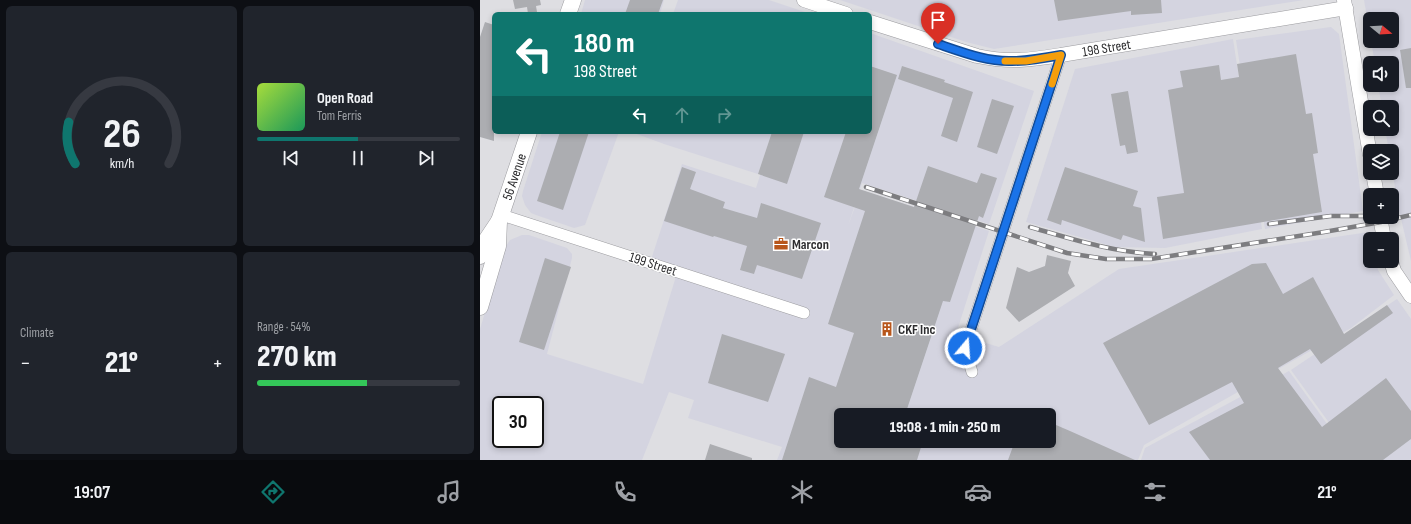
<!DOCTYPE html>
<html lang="en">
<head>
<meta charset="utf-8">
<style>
  :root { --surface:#171b24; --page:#20242c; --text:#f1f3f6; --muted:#9ea1a6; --line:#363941; --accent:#0f766e }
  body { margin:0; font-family:"Sofia Sans Condensed",sans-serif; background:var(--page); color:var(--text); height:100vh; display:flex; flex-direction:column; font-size:15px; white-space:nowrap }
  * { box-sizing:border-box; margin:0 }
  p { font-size:13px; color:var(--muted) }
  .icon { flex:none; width:22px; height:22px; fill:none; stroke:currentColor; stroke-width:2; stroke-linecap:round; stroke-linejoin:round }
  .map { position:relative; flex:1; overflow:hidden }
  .side { display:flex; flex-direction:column; gap:6px; padding:6px; background:#0d0f14; width:480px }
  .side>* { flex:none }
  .hud { position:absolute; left:12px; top:12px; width:380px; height:122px; border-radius:6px; box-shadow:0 2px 6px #0003; background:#0f766e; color:#fff; overflow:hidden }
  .needle { width:26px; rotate:108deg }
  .buttons { position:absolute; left:883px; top:12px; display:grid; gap:8px }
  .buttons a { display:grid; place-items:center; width:36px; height:36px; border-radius:6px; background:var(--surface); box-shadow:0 2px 6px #0003; font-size:20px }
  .speed { position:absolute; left:12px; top:396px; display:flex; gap:8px; font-size:20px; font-weight:700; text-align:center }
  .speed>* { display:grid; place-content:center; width:52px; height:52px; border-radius:50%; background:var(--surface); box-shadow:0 2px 6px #0003; line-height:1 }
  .speed .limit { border:2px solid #111; border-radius:6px; background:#fff; color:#111 }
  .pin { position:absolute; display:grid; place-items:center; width:34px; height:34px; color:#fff; margin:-41px -17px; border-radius:50% 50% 50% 0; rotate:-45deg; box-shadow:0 0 4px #0007 }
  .pin .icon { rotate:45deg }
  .me { position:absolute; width:44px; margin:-22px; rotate:18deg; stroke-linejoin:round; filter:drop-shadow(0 0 3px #0008) }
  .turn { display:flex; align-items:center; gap:14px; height:84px; padding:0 16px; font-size:18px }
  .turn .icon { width:52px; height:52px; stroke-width:2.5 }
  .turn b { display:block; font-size:28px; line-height:34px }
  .lanes { display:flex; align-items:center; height:38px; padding:0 16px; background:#0003; justify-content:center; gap:20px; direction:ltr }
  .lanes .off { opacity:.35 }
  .big { font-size:30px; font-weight:800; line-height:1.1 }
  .side .tile { flex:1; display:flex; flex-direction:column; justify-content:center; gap:6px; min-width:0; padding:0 14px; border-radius:6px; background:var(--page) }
  .side .dial { align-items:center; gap:0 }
  .dial svg { height:104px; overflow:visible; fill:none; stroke:var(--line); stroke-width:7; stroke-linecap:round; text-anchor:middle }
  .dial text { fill:var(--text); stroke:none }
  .song { display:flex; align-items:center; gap:12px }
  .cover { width:48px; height:48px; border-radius:6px; background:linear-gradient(135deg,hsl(80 70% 55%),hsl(150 70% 35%)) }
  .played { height:4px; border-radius:2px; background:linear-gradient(90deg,var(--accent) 50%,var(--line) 50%) }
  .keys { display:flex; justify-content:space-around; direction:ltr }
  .heat { display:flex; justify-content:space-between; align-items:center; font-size:22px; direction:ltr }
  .charge { height:6px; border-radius:3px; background:linear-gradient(90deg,#34c759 54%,var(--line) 0) }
  .side .tiles { flex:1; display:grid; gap:6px; grid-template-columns:repeat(2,1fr) }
  .trip { position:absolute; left:354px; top:408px; width:222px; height:40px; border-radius:6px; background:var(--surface); box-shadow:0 2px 6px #0003; font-weight:800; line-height:40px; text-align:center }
  .menu { display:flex; height:64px; justify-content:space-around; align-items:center; background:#090b0e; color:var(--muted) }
  .menu .icon { width:28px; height:28px }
  .menu .current { color:var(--accent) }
  .menu b { font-size:18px; color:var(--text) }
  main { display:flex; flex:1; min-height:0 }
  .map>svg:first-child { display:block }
  .built { fill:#d4d4e0; fill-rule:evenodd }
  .building { fill:#acadb1 }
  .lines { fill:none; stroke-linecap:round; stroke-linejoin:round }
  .minor-casing { stroke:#9b9b9f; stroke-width:12 }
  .tertiary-casing { stroke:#9b9b9f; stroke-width:15 }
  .secondary-casing { stroke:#9b9b9f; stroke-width:17 }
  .minor { stroke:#fff; stroke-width:11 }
  .tertiary { stroke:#fff; stroke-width:14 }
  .secondary { stroke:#fff; stroke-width:16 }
  .rail-casing { stroke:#7d7d80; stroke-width:4.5 }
  .rail { stroke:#fff; stroke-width:3; stroke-dasharray:9; stroke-linecap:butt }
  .route-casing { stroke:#114b97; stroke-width:10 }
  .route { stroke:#1a73e8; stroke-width:7 }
  .slow { stroke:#f59e0b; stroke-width:7 }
  .labels { text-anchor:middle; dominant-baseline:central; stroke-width:3; stroke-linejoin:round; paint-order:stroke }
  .street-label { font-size:14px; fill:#2d2d2f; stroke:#fff }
  .poi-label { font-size:14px; font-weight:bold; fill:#2d2d2f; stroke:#fff; text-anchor:start }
</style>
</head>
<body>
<main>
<section class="side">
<div class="tiles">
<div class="tile dial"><svg viewBox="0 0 100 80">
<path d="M14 69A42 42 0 1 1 86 69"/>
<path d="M14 69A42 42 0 0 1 9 37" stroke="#0f766e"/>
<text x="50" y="56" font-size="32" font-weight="700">26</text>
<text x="50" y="72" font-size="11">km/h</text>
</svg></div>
<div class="tile">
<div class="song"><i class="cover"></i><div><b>Open Road</b><p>Tom Ferris</p></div></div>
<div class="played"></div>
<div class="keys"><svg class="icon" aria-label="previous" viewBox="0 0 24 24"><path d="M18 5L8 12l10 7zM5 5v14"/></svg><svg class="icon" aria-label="pause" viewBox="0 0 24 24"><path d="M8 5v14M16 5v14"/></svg><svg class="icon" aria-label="next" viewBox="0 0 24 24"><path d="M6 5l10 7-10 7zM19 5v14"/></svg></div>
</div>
<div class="tile"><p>Climate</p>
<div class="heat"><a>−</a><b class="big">21°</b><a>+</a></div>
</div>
<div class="tile"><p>Range · 54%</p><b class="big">270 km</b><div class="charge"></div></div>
</div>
</section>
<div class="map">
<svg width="931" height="460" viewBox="0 0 931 460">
  <rect width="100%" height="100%" fill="#dedee2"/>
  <g class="built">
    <polygon points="105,0 184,0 180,14 101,14"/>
    <polygon points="198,0 289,0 331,14 193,14"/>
    <polygon points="360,0 824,0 514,49 486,42"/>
    <polygon points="884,0 931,0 931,261 918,206 912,169 912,151 909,151 905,129 912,129 912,107 902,107 898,85 912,85 912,63 895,63 891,41 912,41 912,19 890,19 890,35"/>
    <polygon points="851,27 859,34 883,211 785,229 756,40"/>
    <path d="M390 33 554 91 509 224 382 183 368 226 381 190 509 231 476 334 519 347 639 269 889 232 891 239 890 261H896L898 270 914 295 871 328 664 445 658 460H297L302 447 208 418 214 400 189 392 162 460H0V329L24 249 30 240 42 235H49L87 248 92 254V258L67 354 163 384 197 273 170 263 202 164 276 188 294 132H390ZM21 405H55V439H21ZM361 415H569V441H361Z"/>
    <polygon points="753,39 782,229 685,248 635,247 546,222 595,69"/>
    <polygon points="62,132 139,132 105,225 94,228 56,215 51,213 45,205 42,196 43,191"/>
    <polygon points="154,132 292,132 278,174 184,144 154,133"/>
    <polygon points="917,299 931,319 931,460 876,460 811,370"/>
    <polygon points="809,371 873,460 661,460 665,448"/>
  </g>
  <g class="building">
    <polygon points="33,0 60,0 61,5 56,6 57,12 48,14 47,7 35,9"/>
    <polygon points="150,0 183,0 178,14 145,14"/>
    <polygon points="574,0 681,0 682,13 651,15 651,11 578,21"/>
    <polygon points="5,22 14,25 14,141 0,137 0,37"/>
    <polygon points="931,48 931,88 926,88 920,50"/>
    <polygon points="816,54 826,114 832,113 838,153 833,154 842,212 683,239 677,197 704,193 688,90 703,87 700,71 739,65 741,80 759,77 757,64"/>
    <polygon points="390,66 417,75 379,189 434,207 448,166 497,183 501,173 517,178 503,218 499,216 470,302 463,301 425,415 361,415 361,441 443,441 437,460 302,460 329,377 356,387 374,333 348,324 385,211 344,197 366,132 390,132"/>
    <polygon points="422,66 465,80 464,82 493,92 477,142 461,136 473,98 418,79"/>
    <polygon points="648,91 658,152 647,154 645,145 640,146 631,94"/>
    <polygon points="512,99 534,106 517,154 497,147"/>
    <polygon points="80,132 109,132 83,210 57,201"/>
    <polygon points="292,132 324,132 307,184 278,174"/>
    <polygon points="202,167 216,172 210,189 245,202 243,208 277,218 281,203 341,223 322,279 277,265 274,274 260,270 267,246 234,236 233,237 184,221"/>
    <polygon points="585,167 658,191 653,206 661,208 665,242 643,235 641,240 582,220 581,225 567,220"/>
    <polygon points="567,255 591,261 588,273 595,286 539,322 526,308 537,267 549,272 565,266"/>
    <polygon points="65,258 91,267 64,350 39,342"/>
    <polygon points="786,263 803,294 833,277 864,334 907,305 913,313 841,364 830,349 798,368 842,427 906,378 931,411 931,439 903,460 730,460 709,432 764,403 752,382 669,425 623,343 772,264"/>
    <polygon points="242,334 305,354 288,402 228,383"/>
    <polygon points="569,422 590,431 655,460 528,460 535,441 569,441"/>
    <polygon points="230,444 272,458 272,460 225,460"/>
  </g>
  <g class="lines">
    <defs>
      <g id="minor">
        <polyline points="22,215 324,313"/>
        <polyline points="492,372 485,348 581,55"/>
      </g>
      <g id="tertiary">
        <polyline points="324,0 366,14"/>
        <polyline points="864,0 890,155"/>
        <path id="s1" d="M390 22 497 56C530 63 549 60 581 55L866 8"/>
        <polyline points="893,173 897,195"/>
        <polyline points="900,217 904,239"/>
        <polyline points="911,261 914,271 931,296"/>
      </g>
      <g id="secondary">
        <polyline points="88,14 93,0"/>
        <path id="s2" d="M0 256 5 242 19 221 49 132"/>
        <polyline points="0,307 18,246 19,221"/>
      </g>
    </defs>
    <use href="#minor" class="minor-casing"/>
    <use href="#tertiary" class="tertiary-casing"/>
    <use href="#secondary" class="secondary-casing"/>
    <use href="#minor" class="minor"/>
    <use href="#tertiary" class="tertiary"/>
    <use href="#secondary" class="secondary"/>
    <defs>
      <g id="rail">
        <polyline points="386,187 587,253 626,259 671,259 844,232 901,222 931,215"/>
        <polyline points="789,224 851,216 890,216"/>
        <path d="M550 227C592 239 632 252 675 254"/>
      </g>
    </defs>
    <use href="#rail" class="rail-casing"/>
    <use href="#rail" class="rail"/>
  </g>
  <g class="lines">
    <defs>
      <path id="route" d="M458 44C482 52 507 62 532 61 549 61 565 58 581 55L485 348"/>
    </defs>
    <use href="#route" class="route-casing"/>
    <use href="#route" class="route"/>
    <polyline class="slow" points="525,61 546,61 581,55 572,84"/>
  </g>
  <defs>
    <symbol id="office-bare" viewBox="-9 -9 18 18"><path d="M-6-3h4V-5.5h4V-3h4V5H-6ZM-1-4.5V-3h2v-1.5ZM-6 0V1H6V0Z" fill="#b8561b" stroke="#fff" stroke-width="2.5" paint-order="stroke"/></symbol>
    <symbol id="building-bare" viewBox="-9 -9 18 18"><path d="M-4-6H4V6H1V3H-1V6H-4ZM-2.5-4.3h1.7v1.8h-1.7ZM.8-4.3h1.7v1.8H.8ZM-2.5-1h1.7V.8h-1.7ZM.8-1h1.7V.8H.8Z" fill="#b8561b" stroke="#fff" stroke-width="2.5" paint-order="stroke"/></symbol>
  </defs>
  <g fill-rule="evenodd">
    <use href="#office-bare" x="291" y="234" width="20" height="20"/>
    <use href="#building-bare" x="397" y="319" width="20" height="20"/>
  </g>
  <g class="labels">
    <g class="street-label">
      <text stroke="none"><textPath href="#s1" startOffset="243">198 Street</textPath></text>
      <text stroke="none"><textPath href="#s2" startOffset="87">56 Avenue</textPath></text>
      <text transform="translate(173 264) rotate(18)">199 Street</text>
    </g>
    <g class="poi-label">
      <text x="312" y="244">Marcon</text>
      <text x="418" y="329">CKF Inc</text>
    </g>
  </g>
</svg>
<div class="buttons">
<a><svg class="needle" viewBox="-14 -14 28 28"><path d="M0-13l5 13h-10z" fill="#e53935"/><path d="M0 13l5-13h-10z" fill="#9ea1a6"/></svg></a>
<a><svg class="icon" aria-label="sound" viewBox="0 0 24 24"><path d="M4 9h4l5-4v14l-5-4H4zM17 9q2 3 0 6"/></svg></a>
<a><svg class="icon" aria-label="search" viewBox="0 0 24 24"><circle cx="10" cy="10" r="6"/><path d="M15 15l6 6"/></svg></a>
<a><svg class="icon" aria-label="layers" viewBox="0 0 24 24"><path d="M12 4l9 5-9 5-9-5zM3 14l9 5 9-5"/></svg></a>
<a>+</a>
<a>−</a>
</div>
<div class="speed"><div class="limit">30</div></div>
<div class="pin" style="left:458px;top:44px;background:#d93025"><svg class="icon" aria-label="arrive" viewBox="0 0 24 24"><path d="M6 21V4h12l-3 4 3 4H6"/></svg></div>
<svg class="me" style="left:485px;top:348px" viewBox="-20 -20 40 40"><circle r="17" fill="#1a73e8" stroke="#fff" stroke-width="3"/><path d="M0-11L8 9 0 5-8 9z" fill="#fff"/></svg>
<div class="trip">19:08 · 1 min · 250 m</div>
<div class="hud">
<div class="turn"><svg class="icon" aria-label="left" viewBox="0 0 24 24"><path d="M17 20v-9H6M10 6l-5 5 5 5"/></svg><div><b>180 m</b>198 Street</div></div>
<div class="lanes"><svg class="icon" aria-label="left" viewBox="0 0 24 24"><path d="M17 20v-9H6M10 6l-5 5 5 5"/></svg><svg class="icon off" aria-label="ahead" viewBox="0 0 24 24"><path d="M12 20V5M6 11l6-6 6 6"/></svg><svg class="icon off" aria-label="right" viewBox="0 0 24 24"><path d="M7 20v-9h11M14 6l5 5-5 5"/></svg></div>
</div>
</div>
</main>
<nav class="menu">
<b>19:07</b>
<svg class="icon current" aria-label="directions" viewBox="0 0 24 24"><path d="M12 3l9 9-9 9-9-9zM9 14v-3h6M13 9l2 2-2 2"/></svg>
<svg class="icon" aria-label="music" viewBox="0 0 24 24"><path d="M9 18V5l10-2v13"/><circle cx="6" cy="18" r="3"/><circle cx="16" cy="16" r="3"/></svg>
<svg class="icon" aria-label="phone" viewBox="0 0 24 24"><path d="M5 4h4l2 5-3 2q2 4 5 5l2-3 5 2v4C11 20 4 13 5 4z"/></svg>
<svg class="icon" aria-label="climate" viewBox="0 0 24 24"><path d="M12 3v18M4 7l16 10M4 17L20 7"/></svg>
<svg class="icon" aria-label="car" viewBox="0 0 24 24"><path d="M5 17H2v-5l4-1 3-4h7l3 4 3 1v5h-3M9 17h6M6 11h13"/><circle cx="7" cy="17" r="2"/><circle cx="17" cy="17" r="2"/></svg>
<svg class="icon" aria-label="filters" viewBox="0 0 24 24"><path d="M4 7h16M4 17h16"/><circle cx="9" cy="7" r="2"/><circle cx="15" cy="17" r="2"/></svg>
<b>21°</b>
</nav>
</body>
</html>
